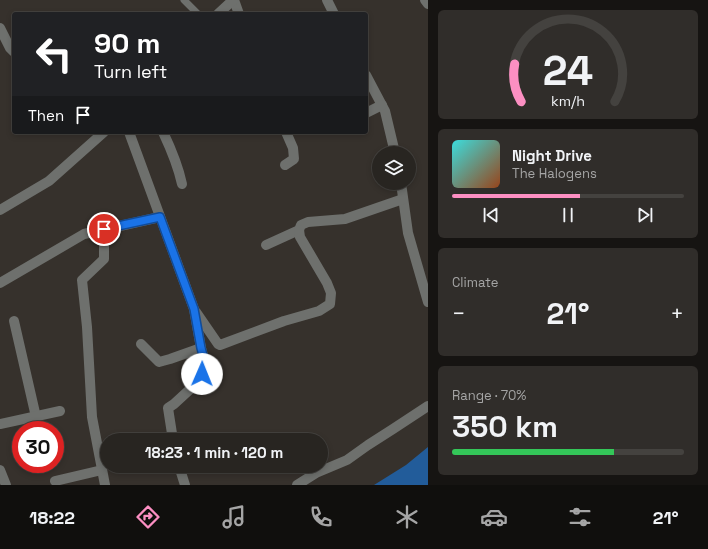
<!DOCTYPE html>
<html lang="en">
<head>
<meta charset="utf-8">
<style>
  :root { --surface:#282521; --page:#302d2a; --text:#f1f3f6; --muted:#a5a5a5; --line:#44423f; --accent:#fc8fc2 }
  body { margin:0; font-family:"Space Grotesk",sans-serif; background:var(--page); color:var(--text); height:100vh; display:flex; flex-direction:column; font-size:15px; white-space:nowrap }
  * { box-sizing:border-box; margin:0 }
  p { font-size:13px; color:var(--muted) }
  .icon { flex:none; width:22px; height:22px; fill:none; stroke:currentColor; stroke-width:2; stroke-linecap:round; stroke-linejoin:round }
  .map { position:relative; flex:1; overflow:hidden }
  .sheet { display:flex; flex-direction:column; gap:10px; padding:10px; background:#161412; width:280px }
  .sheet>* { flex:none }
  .top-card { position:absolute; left:12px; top:12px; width:356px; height:122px; border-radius:4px; box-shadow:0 2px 6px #0003,0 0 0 1px var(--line); background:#202124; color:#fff; overflow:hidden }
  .fabs { position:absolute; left:372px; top:146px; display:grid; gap:8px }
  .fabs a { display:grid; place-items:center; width:44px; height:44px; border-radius:50%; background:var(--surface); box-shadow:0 2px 6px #0003,0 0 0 1px var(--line); font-size:20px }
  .speed { position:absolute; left:12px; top:421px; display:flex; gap:8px; font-size:20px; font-weight:700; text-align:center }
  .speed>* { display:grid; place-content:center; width:52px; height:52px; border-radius:50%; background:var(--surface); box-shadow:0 2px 6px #0003,0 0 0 1px var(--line); line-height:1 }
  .speed .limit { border:6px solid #d22; background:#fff; color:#111 }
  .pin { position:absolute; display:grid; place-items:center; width:34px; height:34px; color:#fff; margin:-17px; border:2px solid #fff; border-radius:50%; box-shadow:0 1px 4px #0007 }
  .me { position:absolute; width:44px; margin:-22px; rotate:1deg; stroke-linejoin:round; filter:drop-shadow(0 0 3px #0008) }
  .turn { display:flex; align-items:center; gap:14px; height:84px; padding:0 16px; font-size:18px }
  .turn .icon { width:52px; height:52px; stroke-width:2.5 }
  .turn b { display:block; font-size:28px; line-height:34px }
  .then { display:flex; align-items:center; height:38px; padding:0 16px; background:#0003; gap:8px; font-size:15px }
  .big { font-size:30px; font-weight:700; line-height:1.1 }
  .sheet .tile { flex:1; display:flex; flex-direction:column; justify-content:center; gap:6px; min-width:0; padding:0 14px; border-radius:6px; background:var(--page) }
  .sheet .dial { align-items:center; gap:0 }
  .dial svg { height:104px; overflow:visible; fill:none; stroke:var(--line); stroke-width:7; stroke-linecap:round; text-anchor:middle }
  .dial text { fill:var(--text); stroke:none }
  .song { display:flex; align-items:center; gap:12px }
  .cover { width:48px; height:48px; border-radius:6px; background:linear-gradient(135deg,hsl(180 70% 55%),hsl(20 70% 35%)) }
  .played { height:4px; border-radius:2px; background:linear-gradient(90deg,var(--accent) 55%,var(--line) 55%) }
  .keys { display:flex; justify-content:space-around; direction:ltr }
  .heat { display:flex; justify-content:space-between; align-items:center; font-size:22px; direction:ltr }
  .charge { height:6px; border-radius:3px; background:linear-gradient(90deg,#34c759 70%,var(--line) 0) }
  .trip { position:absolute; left:100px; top:433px; width:228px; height:40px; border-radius:20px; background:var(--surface); box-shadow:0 2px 6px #0003,0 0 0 1px var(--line); font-weight:700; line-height:40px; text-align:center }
  .menu { display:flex; height:64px; justify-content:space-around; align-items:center; background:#100f0d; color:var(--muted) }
  .menu .icon { width:28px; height:28px }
  .menu .selected { color:var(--accent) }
  .menu b { font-size:18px; color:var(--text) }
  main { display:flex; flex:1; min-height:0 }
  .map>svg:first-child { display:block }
  .water { fill:#225c9a }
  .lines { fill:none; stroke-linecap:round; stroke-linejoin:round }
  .lane { stroke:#6e706d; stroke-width:7 }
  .street { stroke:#6e706d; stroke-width:10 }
  .route-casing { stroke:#114b97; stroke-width:10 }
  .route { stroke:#1a73e8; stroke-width:7 }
</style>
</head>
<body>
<main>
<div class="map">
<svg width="428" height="485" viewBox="0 0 428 485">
  <rect width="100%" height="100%" fill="#36312c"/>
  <polygon class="water" points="428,447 428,485 374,485 406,465"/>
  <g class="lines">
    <polyline class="lane" points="184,0 198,14"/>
    <g class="street">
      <polyline points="234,0 239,14"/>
      <polyline points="327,0 334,14"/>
      <polyline points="425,0 428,4"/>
      <polyline points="218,14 233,0"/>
      <polyline points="0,28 10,48 14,52"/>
      <polyline points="366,75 385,111 395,153"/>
      <polyline points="366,113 382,105"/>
      <polyline points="129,132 194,309 201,348 206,366 199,381 174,404 168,408 173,440"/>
      <path d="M163 132C171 149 178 165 182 184"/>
      <polyline points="285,165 294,159 293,148 286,132"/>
      <polyline points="401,183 408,233 428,302"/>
      <polyline points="0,210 49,181 104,132"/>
      <polyline points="104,229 104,259 82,280 87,327 92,417 105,485"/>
      <polyline points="266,245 299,230 301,225 308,222 345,219 403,199"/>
      <polyline points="0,283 84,234 160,217"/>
      <polyline points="196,312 218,344 220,345 284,321 319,311 330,304 331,293 327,283 300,237 299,230"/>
      <polyline points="14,321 36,417"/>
      <polyline points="141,344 159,362 170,359 201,348"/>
      <polyline points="0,424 60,411"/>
      <polyline points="179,466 185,485"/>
      <polyline points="0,470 6,485"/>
      <polyline points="55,481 102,470"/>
      <polyline points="297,485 316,473 347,460 368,445 393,429 428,406"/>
    </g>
  </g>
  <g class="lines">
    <defs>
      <polyline id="route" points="104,229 160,217 194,309 201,348 206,366 202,374"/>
    </defs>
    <use href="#route" class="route-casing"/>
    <use href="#route" class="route"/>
  </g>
</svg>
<div class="fabs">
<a><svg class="icon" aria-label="layers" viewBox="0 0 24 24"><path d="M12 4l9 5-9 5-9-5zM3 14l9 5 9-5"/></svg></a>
</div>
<div class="speed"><div class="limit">30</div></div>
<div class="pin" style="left:104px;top:229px;background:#d93025"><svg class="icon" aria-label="arrive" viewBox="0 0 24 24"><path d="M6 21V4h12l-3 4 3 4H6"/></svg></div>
<svg class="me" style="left:202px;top:374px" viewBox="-20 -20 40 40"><circle r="19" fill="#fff"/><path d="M0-13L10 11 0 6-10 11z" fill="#1a73e8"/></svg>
<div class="trip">18:23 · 1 min · 120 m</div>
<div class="top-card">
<div class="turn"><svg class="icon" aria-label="left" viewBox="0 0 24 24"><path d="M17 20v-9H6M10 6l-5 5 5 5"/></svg><div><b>90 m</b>Turn left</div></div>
<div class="then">Then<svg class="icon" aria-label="arrive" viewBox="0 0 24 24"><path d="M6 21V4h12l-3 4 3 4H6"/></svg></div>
</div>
</div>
<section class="sheet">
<div class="tile dial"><svg viewBox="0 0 100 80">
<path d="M14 69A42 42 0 1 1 86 69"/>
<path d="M14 69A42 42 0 0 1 9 40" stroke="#fc8fc2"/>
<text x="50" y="56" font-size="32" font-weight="700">24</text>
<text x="50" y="72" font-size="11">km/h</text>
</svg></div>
<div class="tile">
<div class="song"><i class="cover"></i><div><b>Night Drive</b><p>The Halogens</p></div></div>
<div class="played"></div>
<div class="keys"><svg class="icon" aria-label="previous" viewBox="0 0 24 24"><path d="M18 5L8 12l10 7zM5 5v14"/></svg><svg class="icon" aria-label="pause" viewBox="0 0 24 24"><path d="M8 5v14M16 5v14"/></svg><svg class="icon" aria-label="next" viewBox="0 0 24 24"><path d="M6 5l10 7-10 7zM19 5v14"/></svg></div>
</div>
<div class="tile"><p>Climate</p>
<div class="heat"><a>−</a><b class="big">21°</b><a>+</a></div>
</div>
<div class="tile"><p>Range · 70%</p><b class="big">350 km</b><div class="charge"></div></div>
</section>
</main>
<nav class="menu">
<b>18:22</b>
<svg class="icon selected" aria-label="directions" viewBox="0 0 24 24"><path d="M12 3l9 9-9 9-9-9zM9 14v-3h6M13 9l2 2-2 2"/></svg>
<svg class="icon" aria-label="music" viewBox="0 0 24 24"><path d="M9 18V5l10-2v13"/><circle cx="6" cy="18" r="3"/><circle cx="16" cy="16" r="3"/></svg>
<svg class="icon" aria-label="phone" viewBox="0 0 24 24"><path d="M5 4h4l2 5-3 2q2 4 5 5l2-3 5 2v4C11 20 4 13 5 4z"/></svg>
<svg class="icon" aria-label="climate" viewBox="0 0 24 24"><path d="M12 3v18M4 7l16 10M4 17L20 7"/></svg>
<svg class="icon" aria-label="car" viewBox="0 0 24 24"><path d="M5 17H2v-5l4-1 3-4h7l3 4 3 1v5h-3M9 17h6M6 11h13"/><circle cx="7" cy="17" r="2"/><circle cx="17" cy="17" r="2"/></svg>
<svg class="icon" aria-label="filters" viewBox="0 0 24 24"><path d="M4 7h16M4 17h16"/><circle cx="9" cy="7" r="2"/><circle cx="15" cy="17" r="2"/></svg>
<b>21°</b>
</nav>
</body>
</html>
